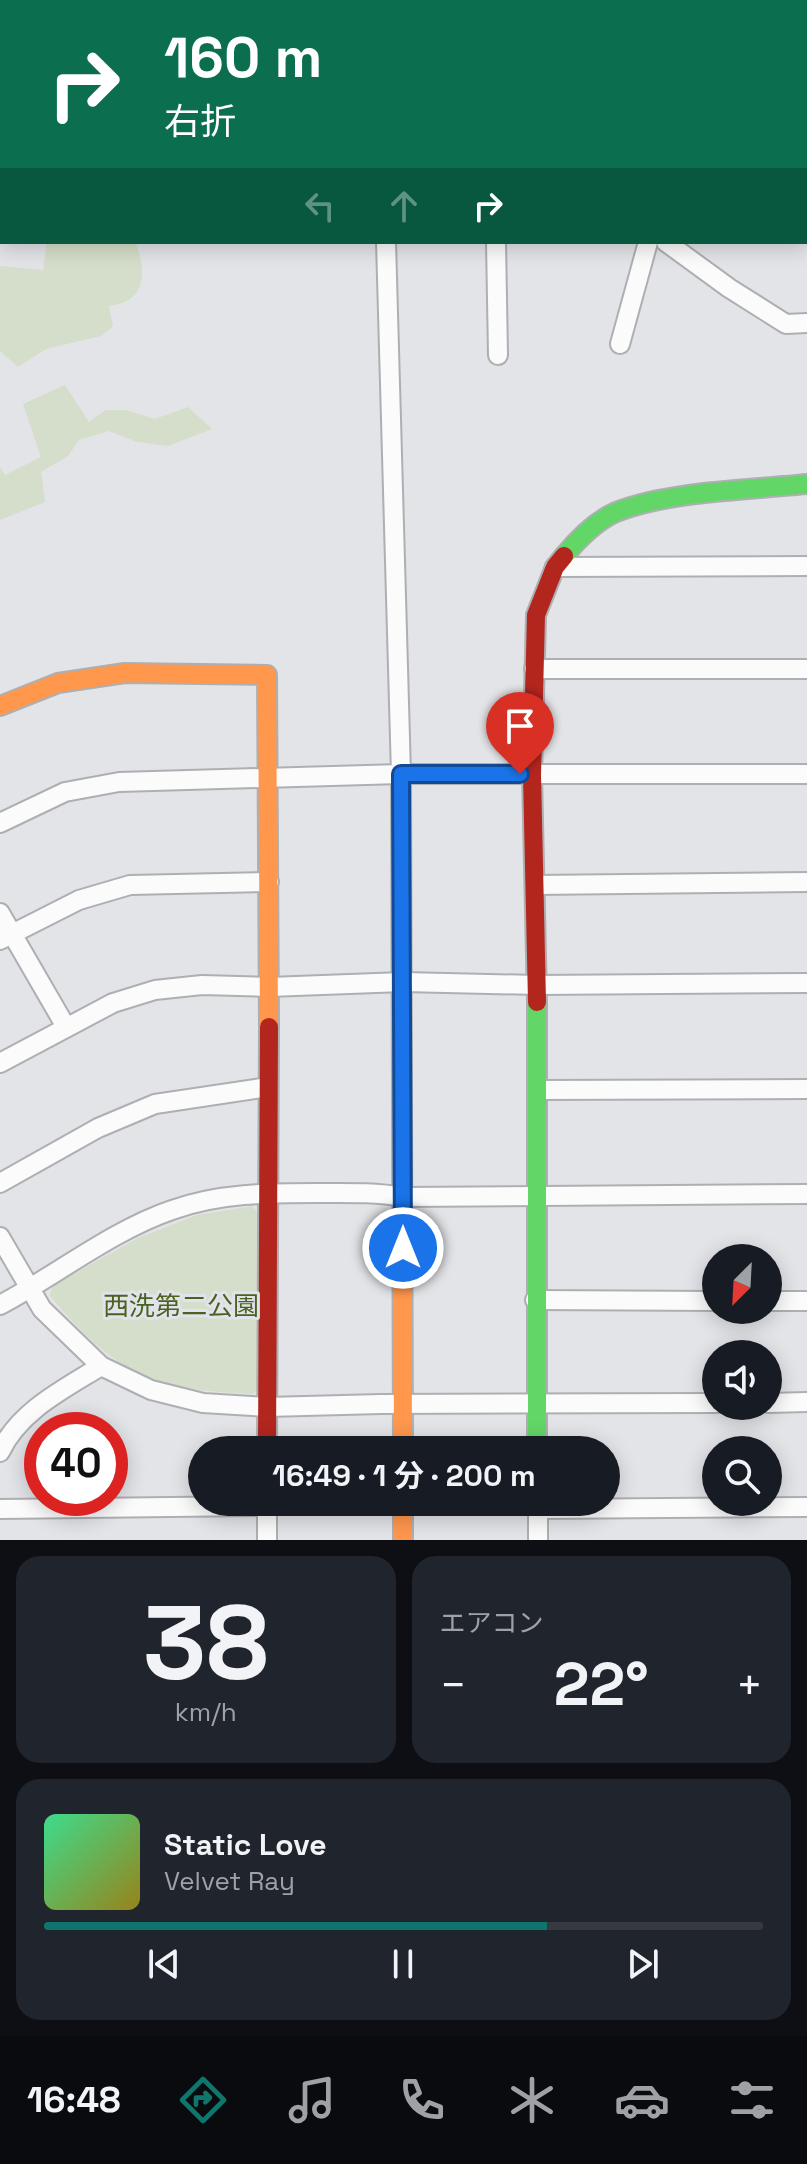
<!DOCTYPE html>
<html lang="ja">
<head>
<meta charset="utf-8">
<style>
  :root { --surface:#171b24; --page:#20242c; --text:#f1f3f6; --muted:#9ea1a6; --line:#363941; --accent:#0f766e }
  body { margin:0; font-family:"Space Grotesk","Noto Sans JP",sans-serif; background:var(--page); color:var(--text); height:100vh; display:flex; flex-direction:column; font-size:30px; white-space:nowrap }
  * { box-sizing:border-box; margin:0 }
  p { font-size:26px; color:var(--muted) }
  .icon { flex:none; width:44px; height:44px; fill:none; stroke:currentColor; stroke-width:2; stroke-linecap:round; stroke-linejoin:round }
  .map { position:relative; height:1540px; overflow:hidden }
  .panel { display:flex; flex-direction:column; gap:16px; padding:16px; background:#0d0f14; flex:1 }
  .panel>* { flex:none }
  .guide { position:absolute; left:0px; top:0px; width:808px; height:244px; box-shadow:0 4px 20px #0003; background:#0b6e4f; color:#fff; overflow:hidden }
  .needle { width:52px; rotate:204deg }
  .fabs { position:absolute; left:702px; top:1244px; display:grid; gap:16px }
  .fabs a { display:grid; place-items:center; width:80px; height:80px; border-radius:50%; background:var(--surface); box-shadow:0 4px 20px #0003; font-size:40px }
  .speed { position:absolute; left:24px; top:1412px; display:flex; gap:16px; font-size:40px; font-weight:700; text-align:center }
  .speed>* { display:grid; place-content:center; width:104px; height:104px; border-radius:50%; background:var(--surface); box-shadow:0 4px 20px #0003; line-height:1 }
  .speed .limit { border:12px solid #d22; background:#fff; color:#111 }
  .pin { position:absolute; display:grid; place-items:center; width:68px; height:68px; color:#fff; margin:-82px -34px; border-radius:50% 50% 50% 0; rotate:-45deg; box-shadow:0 0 8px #0007 }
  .pin .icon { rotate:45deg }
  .me { position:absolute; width:88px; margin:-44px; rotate:0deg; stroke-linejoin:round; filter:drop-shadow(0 0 6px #0008) }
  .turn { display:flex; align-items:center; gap:28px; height:168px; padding:0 32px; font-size:36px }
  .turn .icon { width:104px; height:104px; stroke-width:2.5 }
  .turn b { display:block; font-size:56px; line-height:68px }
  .lanes { display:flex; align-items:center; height:76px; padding:0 32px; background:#0003; justify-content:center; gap:40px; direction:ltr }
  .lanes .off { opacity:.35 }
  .big { font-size:60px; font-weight:700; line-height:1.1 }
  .panel .widget { flex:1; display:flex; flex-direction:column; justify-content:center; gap:12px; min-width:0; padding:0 28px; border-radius:24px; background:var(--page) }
  .panel .dial { align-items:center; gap:0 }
  .dial b { font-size:104px; line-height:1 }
  .song { display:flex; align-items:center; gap:24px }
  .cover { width:96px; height:96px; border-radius:12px; background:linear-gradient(135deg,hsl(150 70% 55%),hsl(50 70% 35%)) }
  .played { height:8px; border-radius:4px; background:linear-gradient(90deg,var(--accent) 70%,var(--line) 70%) }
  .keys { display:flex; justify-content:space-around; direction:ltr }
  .heat { display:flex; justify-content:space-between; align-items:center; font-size:44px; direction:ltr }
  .panel .tiles { flex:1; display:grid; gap:16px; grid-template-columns:1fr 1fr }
  .widget:last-child { grid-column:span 2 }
  .trip { position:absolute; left:188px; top:1436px; width:432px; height:80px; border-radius:40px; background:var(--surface); box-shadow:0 4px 20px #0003; font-weight:700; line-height:80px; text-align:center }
  .dock { display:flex; height:128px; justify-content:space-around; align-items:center; background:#090b0e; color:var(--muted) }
  .dock .icon { width:56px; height:56px }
  .dock .selected { color:var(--accent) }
  .dock b { font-size:36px; color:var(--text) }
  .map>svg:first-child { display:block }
  .green { fill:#d5deca }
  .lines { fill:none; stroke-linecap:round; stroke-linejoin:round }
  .street-casing { stroke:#aeafb2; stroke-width:22 }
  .fast-casing { stroke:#aeafb2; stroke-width:22 }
  .slow-casing { stroke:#aeafb2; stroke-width:22 }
  .jam-casing { stroke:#aeafb2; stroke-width:22 }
  .street { stroke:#fbfbfc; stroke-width:18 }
  .fast { stroke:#63d668; stroke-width:18 }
  .slow { stroke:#ff974d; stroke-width:18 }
  .jam { stroke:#b3261e; stroke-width:18 }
  .route-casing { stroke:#114b97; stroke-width:20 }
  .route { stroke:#1a73e8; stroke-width:14 }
  .labels { text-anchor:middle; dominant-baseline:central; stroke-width:6; stroke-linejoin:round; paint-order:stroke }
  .park-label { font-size:26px; fill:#4b6120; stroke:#e1e3ea }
</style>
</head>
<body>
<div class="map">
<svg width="807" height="1540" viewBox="0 0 807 1540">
  <rect width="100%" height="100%" fill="#e3e4e8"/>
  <g class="green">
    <path d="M47 242H135C147 270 147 302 109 306L113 326 101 336 46 349 18 367 0 351V266L43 270Z"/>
    <polygon points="65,385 89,422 106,410 126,410 155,419 188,407 212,429 168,446 137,442 109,431 79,440 68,456 41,472 45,502 0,520 0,467 5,475 41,457 23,404"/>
    <path d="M252 1206 260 1215 262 1385 253 1394C151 1390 116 1374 50 1296L52 1286 138 1238 197 1215Z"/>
  </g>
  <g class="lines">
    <defs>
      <g id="street">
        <polyline points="34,0 34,2"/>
        <polyline points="258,0 260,2"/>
        <polyline points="447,2 447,0"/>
        <polyline points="0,128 2,123"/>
        <polyline points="386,242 401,774"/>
        <polyline points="496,242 498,355"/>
        <polyline points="666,242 729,288 786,324 807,323"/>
        <polyline points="620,344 648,242"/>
        <polyline points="555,567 807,566"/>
        <polyline points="534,669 807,669"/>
        <polyline points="0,823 65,792 119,782 401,774 807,774"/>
        <polyline points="535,885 807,882"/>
        <polyline points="0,913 66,1027"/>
        <polyline points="0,940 79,900 130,885 269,882"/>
        <polyline points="0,1063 113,1003 155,990 202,985 269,987 403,982 537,985 807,983"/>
        <polyline points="537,1090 807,1089"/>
        <polyline points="0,1183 98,1128 155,1104 268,1087"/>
        <polyline points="0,1237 42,1309 101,1366 151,1390 203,1403 267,1407 381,1404 716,1403"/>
        <polyline points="535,1300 716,1301"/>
        <polyline points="768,1301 807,1301"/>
        <path d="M0 1305C55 1276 113 1230 172 1210 219 1193 268 1193 317 1193 346 1193 374 1192 403 1197L807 1194"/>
        <polyline points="768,1403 807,1402"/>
        <path d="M0 1452C19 1411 64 1389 101 1366"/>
        <polyline points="267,1502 267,1540"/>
        <polyline points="538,1502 538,1540"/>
        <polyline points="0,1509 267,1506"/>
        <polyline points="538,1509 807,1507"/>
      </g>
      <g id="fast">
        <path d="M564 556C578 539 596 521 616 512 669 491 750 490 807 484"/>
        <polyline points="537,1002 537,1450"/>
      </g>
      <g id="slow">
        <polyline points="0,706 58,683 125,673 267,675 269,1027"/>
        <polyline points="401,774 403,1450"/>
        <polyline points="403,1502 403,1540"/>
      </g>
      <g id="jam">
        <polyline points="537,1002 532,775 536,615 555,567 564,556"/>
        <polyline points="267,1450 269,1027"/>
      </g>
    </defs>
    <use href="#street" class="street-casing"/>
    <use href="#fast" class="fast-casing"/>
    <use href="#slow" class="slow-casing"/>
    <use href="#jam" class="jam-casing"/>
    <use href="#street" class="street"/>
    <use href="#fast" class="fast"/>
    <use href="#slow" class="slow"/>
    <use href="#jam" class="jam"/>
  </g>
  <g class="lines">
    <defs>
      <polyline id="route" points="403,1248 401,774 520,774"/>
    </defs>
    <use href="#route" class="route-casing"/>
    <use href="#route" class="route"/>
  </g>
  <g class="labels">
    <g class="park-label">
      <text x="181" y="1306">西洗第二公園</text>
    </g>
  </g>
</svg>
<div class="fabs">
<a><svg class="needle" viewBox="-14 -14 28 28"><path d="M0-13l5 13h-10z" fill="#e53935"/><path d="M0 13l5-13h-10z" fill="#9ea1a6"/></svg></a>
<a><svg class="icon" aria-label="sound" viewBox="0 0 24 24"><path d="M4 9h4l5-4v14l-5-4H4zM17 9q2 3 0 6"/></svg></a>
<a><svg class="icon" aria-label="search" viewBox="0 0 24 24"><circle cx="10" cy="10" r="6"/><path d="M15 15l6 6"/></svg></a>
</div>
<div class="speed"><div class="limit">40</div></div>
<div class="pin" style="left:520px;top:774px;background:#d93025"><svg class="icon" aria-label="arrive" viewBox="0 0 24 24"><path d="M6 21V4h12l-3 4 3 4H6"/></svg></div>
<svg class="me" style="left:403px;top:1248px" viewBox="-20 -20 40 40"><circle r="17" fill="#1a73e8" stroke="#fff" stroke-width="3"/><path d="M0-11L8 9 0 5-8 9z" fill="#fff"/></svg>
<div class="trip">16:49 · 1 分 · 200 m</div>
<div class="guide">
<div class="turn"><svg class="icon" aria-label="right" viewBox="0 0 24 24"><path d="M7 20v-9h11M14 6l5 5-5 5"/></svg><div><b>160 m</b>右折</div></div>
<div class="lanes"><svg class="icon off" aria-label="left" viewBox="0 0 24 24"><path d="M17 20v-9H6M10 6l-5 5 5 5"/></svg><svg class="icon off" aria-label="ahead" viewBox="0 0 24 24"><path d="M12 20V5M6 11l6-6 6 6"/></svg><svg class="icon" aria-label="right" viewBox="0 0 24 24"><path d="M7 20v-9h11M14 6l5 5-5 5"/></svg></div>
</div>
</div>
<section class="panel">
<div class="tiles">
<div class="widget dial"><b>38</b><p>km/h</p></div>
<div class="widget"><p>エアコン</p>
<div class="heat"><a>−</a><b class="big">22°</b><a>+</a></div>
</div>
<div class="widget">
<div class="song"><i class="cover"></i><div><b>Static Love</b><p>Velvet Ray</p></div></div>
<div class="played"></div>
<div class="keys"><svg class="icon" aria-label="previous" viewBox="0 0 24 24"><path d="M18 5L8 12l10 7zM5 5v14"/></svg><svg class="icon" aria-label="pause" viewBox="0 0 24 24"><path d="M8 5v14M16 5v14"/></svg><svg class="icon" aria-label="next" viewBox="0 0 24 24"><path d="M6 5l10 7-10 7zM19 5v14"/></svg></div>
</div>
</div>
</section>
<nav class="dock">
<b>16:48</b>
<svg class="icon selected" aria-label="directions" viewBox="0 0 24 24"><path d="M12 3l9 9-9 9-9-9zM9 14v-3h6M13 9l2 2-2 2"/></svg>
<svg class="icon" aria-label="music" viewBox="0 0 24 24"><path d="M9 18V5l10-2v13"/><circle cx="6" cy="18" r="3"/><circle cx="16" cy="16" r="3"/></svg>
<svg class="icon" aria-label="phone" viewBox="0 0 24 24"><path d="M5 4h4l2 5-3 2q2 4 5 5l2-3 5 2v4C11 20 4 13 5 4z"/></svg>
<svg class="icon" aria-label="climate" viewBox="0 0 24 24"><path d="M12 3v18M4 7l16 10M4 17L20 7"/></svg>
<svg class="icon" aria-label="car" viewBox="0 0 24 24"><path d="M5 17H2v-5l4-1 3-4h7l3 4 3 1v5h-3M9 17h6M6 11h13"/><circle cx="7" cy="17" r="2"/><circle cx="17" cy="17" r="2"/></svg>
<svg class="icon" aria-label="filters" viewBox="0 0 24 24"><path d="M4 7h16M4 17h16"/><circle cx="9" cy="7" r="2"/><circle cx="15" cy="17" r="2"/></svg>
</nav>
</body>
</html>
